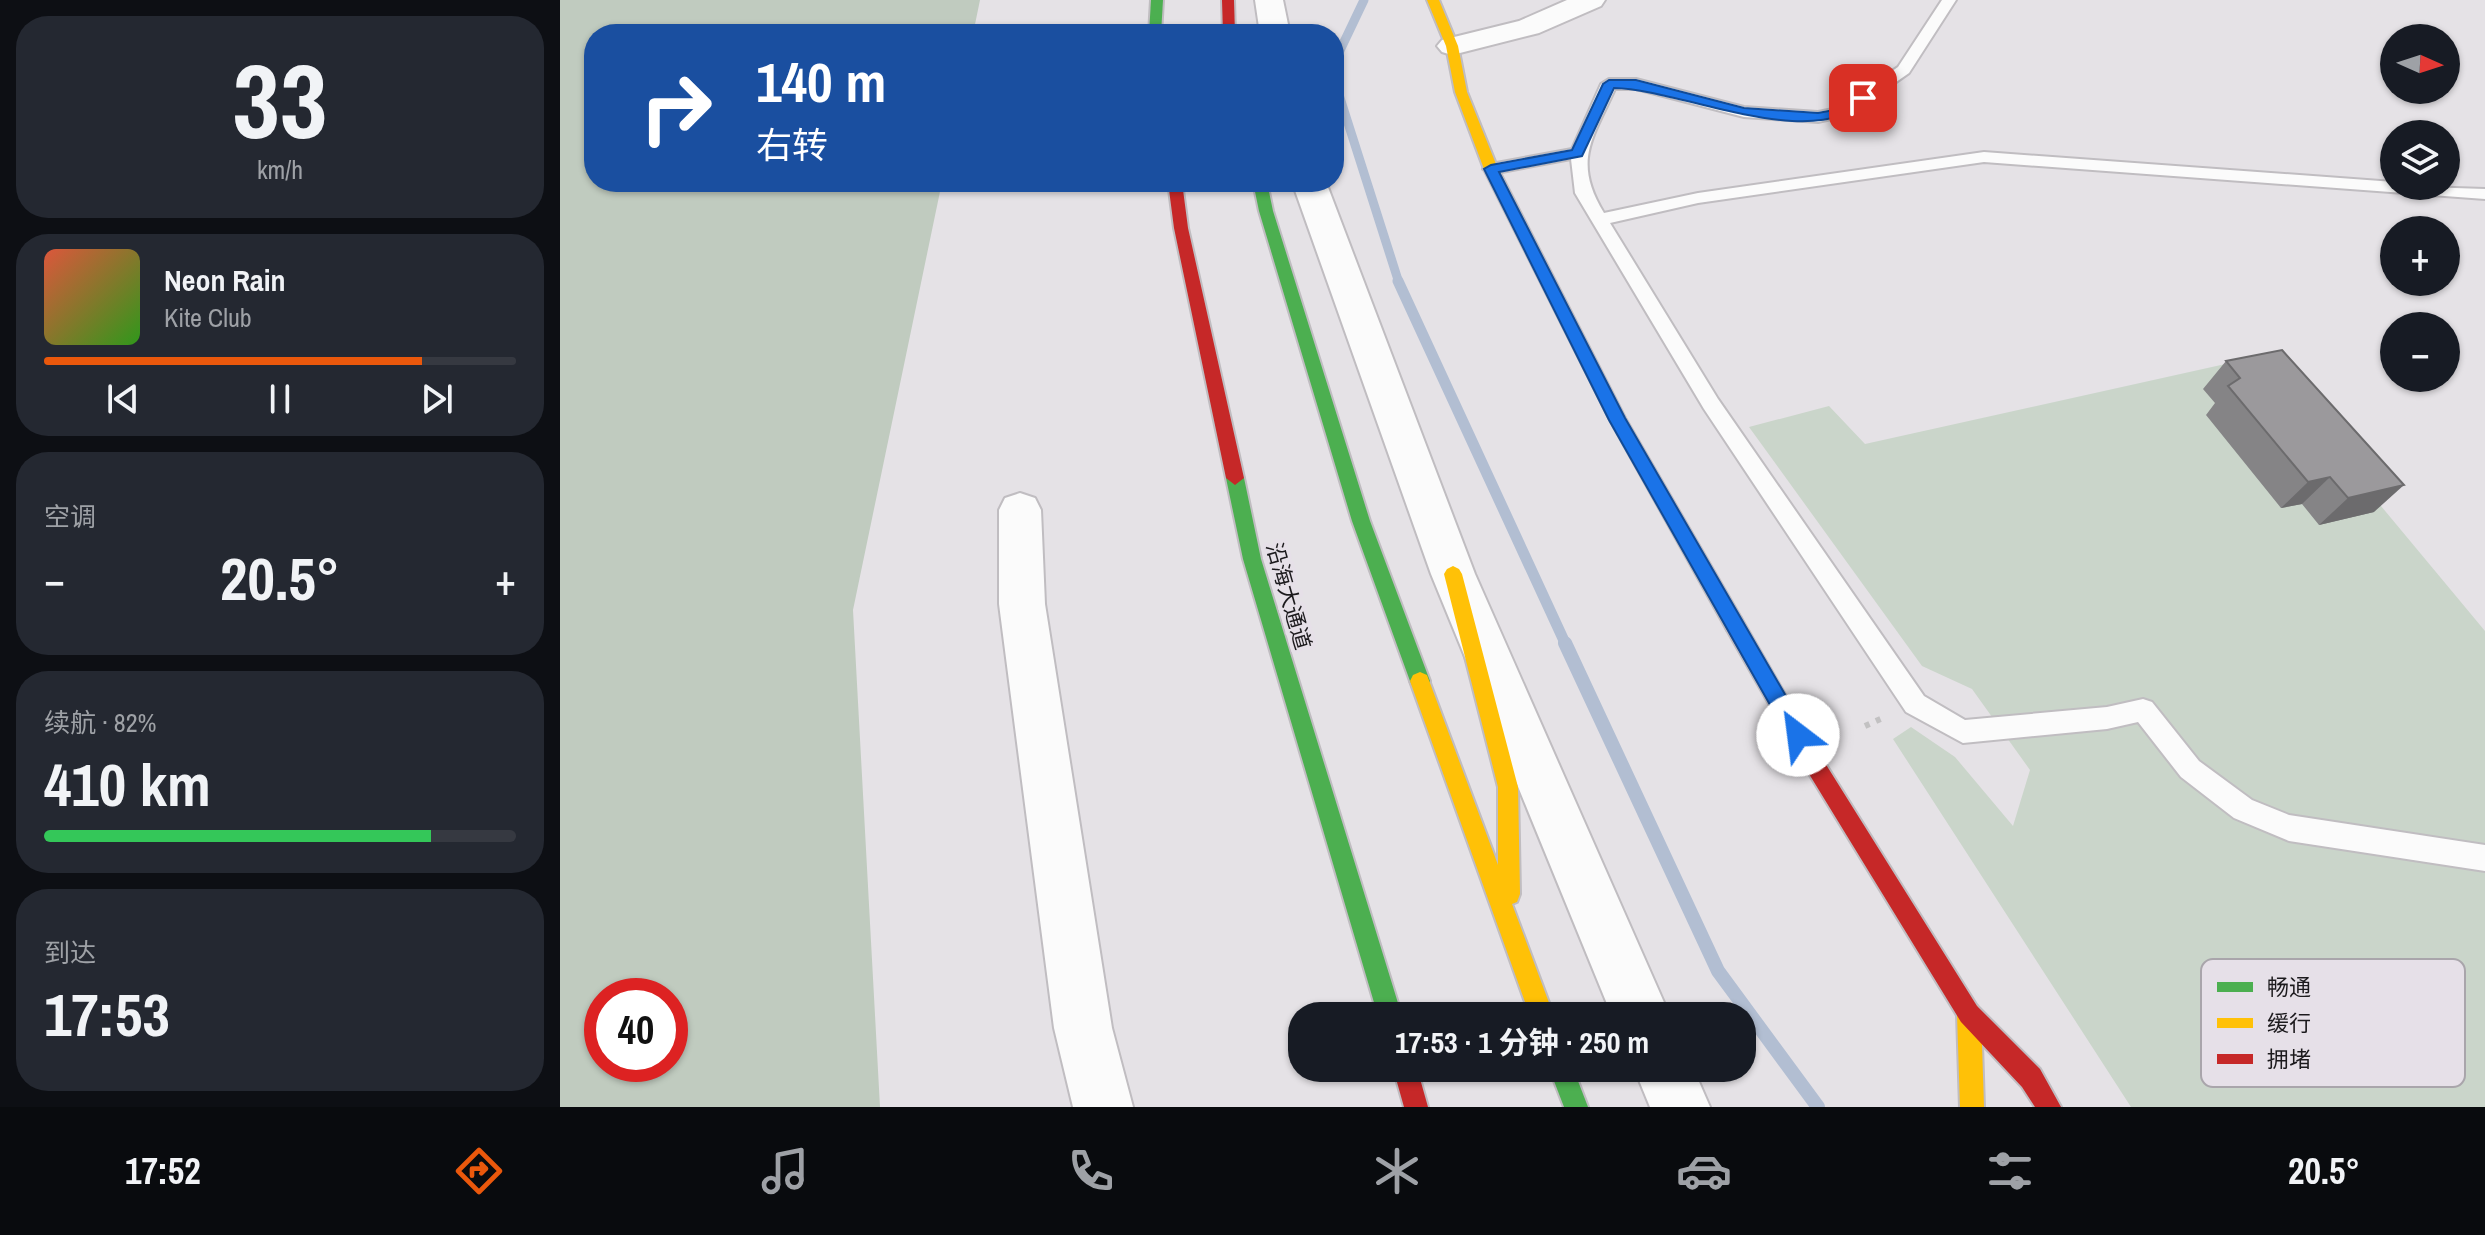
<!DOCTYPE html>
<html lang="zh">
<head>
<meta charset="utf-8">
<style>
  :root { --surface:#171b24; --page:#242831; --text:#f1f3f6; --muted:#9ea1a6; --line:#363941; --accent:#ea580c }
  body { margin:0; font-family:"Archivo Narrow","Noto Sans SC",sans-serif; background:var(--page); color:var(--text); height:100vh; display:flex; flex-direction:column; font-size:30px; white-space:nowrap }
  * { box-sizing:border-box; margin:0 }
  p { font-size:26px; color:var(--muted) }
  .icon { flex:none; width:44px; height:44px; fill:none; stroke:currentColor; stroke-width:2; stroke-linecap:round; stroke-linejoin:round }
  .map { position:relative; flex:1; overflow:hidden }
  .drawer { display:flex; flex-direction:column; gap:16px; padding:16px; background:#0d0f14; width:560px }
  .drawer>* { flex:none }
  .hud { position:absolute; left:24px; top:24px; width:760px; height:168px; border-radius:32px; box-shadow:0 2px 6px #0004; background:#1a4fa0; color:#fff; overflow:hidden }
  .needle { width:52px; rotate:93deg }
  .fabs { position:absolute; left:1820px; top:24px; display:grid; gap:16px }
  .fabs a { display:grid; place-items:center; width:80px; height:80px; border-radius:50%; background:var(--surface); box-shadow:0 2px 6px #0004; font-size:40px }
  .speed { position:absolute; left:24px; top:978px; display:flex; gap:16px; font-size:40px; font-weight:700; text-align:center }
  .speed>* { display:grid; place-content:center; width:104px; height:104px; border-radius:50%; background:var(--surface); box-shadow:0 2px 6px #0004; line-height:1 }
  .speed .limit { border:12px solid #d22; background:#fff; color:#111 }
  .pin { position:absolute; display:grid; place-items:center; width:68px; height:68px; color:#fff; margin:-34px; border-radius:16px; box-shadow:0 4px 12px #0006 }
  .me { position:absolute; width:88px; margin:-44px; rotate:330deg; stroke-linejoin:round; filter:drop-shadow(0 0 6px #0008) }
  .turn { display:flex; align-items:center; gap:28px; height:168px; padding:0 40px; font-size:36px }
  .turn .icon { width:104px; height:104px; stroke-width:2.5 }
  .turn b { display:block; font-size:56px; line-height:68px }
  .big { font-size:60px; font-weight:700; line-height:1.1 }
  .drawer .tile { flex:1; display:flex; flex-direction:column; justify-content:center; gap:12px; min-width:0; padding:0 28px; border-radius:32px; background:var(--page) }
  .drawer .dial { align-items:center; gap:0 }
  .dial b { font-size:104px; line-height:1 }
  .song { display:flex; align-items:center; gap:24px }
  .cover { width:96px; height:96px; border-radius:12px; background:linear-gradient(135deg,hsl(10 70% 55%),hsl(110 70% 35%)) }
  .played { height:8px; border-radius:4px; background:linear-gradient(90deg,var(--accent) 80%,var(--line) 80%) }
  .keys { display:flex; justify-content:space-around; direction:ltr }
  .heat { display:flex; justify-content:space-between; align-items:center; font-size:44px; direction:ltr }
  .charge { height:12px; border-radius:6px; background:linear-gradient(90deg,#34c759 82%,var(--line) 0) }
  .trip { position:absolute; left:728px; top:1002px; width:468px; height:80px; border-radius:32px; background:var(--surface); box-shadow:0 2px 6px #0004; font-weight:700; line-height:80px; text-align:center }
  .menu { display:flex; height:128px; justify-content:space-around; align-items:center; background:#090b0e; color:var(--muted) }
  .menu .icon { width:56px; height:56px }
  .menu .on { color:var(--accent) }
  .menu b { font-size:36px; color:var(--text) }
  main { display:flex; flex:1; min-height:0 }
  .map>svg:first-child { display:block }
  .green { fill:#cad5ca }
  .forest { fill:#c0cbbf; fill-rule:evenodd }
  .lines { fill:none; stroke-linecap:round; stroke-linejoin:round }
  .stream-far2 { stroke:#b2bed2; stroke-width:9 }
  .stream-far1 { stroke:#b2bed2; stroke-width:11 }
  .stream { stroke:#b2bed2; stroke-width:14 }
  .lane-casing { stroke:#c0bdc1; stroke-width:4 }
  .street-casing { stroke:#c0bdc1; stroke-width:4 }
  .fast-casing { stroke:#c0bdc1; stroke-width:4 }
  .slow-casing { stroke:#c0bdc1; stroke-width:4 }
  .jam-casing { stroke:#c0bdc1; stroke-width:4 }
  .path { stroke:#c2c1c2; stroke-width:6; stroke-dasharray:5 7; stroke-linecap:butt }
  .lane { fill:#fbfbfb; fill-rule:evenodd }
  .street { fill:#fbfbfb; fill-rule:evenodd }
  .fast { fill:#4caf50; fill-rule:evenodd }
  .slow { fill:#ffc107; fill-rule:evenodd }
  .jam { fill:#c62828; fill-rule:evenodd }
  .wall { fill:#858486 }
  .shaded-wall { fill:#6c6b6d }
  .building { fill:#9b999c; stroke:#6c6b6d; stroke-width:2 }
  .route { fill:#1a73e8; stroke:#114b97; stroke-width:2 }
  .labels { text-anchor:middle; dominant-baseline:central; stroke-width:8; stroke-linejoin:round; paint-order:stroke }
  .street-label { font-size:22px; fill:#1c1a1d; stroke:#e6e0e8 }
  .key { fill:#e6e0e8; stroke:#a9a5ab; stroke-width:2 }
  .key-label { font-size:22px; fill:#1c1a1d }
</style>
</head>
<body>
<main>
<section class="drawer">
<div class="tile dial"><b>33</b><p>km/h</p></div>
<div class="tile">
<div class="song"><i class="cover"></i><div><b>Neon Rain</b><p>Kite Club</p></div></div>
<div class="played"></div>
<div class="keys"><svg class="icon" aria-label="previous" viewBox="0 0 24 24"><path d="M18 5L8 12l10 7zM5 5v14"/></svg><svg class="icon" aria-label="pause" viewBox="0 0 24 24"><path d="M8 5v14M16 5v14"/></svg><svg class="icon" aria-label="next" viewBox="0 0 24 24"><path d="M6 5l10 7-10 7zM19 5v14"/></svg></div>
</div>
<div class="tile"><p>空调</p>
<div class="heat"><a>−</a><b class="big">20.5°</b><a>+</a></div>
</div>
<div class="tile"><p>续航 · 82%</p><b class="big">410 km</b><div class="charge"></div></div>
<div class="tile"><p>到达</p><b class="big">17:53</b></div>
</section>
<div class="map">
<svg width="1925" height="1107" viewBox="0 0 1925 1107">
  <rect width="100%" height="100%" fill="#e5e2e6"/>
  <polygon class="green" points="1697,357 1925,631 1925,1107 1571,1107 1333,739 1351,727 1395,757 1453,826 1470,770 1412,689 1362,666 1189,427 1269,406 1305,444"/>
  <path class="forest" d="M0 0H420L413 34H34V182H382L293 610 320 1107H0ZM42 996H110V1064H42Z"/>
  <g class="lines">
    <g class="stream-far2">
      <polyline points="774,63 804,0"/>
      <polyline points="774,79 839,283"/>
    </g>
    <polyline class="stream-far1" points="838,281 1006,645"/>
    <polyline class="stream" points="1005,643 1158,971 1258,1107"/>
    <defs>
      <path id="lane" d="M1382 0H1396L1349 73 1289 115 1258 122 1184 117 1076 89H1055C1033 138 1012 161 1044 213L1138 193 1424 152 1834 182V186L1925 189V199L1424 162 1138 203 1050 223 1158 399 1364 696 1405 720 1547 707 1583 699 1592 702 1639 761 1692 800 1729 815 1925 845V871L1729 841 1674 818 1621 777 1578 722 1547 729 1403 743 1346 712 1144 409 1015 193 1011 159 931 174 923 169 931 164 1012 149 1041 84 1049 79H1076L1184 107 1258 112 1278 108 1338 67Z"/>
      <g id="street">
        <polygon points="695,0 723,0 730,34 700,34"/>
        <polygon points="1007,0 1045,0 1041,6 979,33 892,55 882,52 877,46 882,40 959,21"/>
        <polygon points="732,182 766,182 915,574 1110,1016 1052,1016 871,574"/>
        <polygon points="460,493 475,498 481,510 485,604 552,1028 573,1107 513,1107 494,1028 439,604 439,510 445,498"/>
        <polygon points="1074,1068 1133,1068 1150,1107 1090,1107"/>
      </g>
      <g id="fast">
        <polygon points="591,0 603,0 601,34 589,34"/>
        <polygon points="693,182 707,182 713,211 810,521 870,681 867,687 860,690 853,687 850,681 792,521 699,211"/>
        <polygon points="675,471 684,478 701,559 842,1016 818,1016 683,559 666,478"/>
        <polygon points="989,1068 1013,1068 1028,1107 1004,1107"/>
      </g>
      <g id="slow">
        <polygon points="867,0 879,0 898,46 907,92 938,169 1065,418 1181,618 1183,624 1181,630 1174,632 1167,630 1050,420 924,169 895,92 886,46"/>
        <polygon points="893,566 899,569 902,574 958,787 960,894 957,902 952,904 994,1016 970,1016 850,681 853,675 860,672 867,675 938,865 938,787 884,574 887,569"/>
        <polygon points="1409,1002 1417,1006 1421,1014 1424,1107 1400,1107 1397,1014 1401,1006"/>
      </g>
      <g id="jam">
        <polygon points="662,0 674,0 675,34 663,34"/>
        <polygon points="608,182 622,182 628,228 684,478 675,485 666,478 614,228"/>
        <polygon points="1174,616 1181,618 1260,755 1417,1006 1480,1069 1501,1107 1475,1107 1462,1087 1401,1022 1246,769 1167,630 1165,624 1167,618"/>
        <polygon points="833,1068 857,1068 868,1107 844,1107"/>
      </g>
    </defs>
    <use href="#lane" class="lane-casing"/>
    <use href="#street" class="street-casing"/>
    <use href="#fast" class="fast-casing"/>
    <use href="#slow" class="slow-casing"/>
    <use href="#jam" class="jam-casing"/>
    <polyline class="path" points="1305,726 1325,717"/>
    <use href="#lane" class="lane"/>
    <use href="#street" class="street"/>
    <use href="#fast" class="fast"/>
    <use href="#slow" class="slow"/>
    <use href="#jam" class="jam"/>
  </g>
  <polygon class="wall" points="1666,361 1814,512 1759,525 1742,504 1721,508 1646,415 1655,403 1643,389"/>
  <g class="shaded-wall">
    <polygon points="1770,477 1742,504 1721,508 1748,482"/>
    <polygon points="1844,485 1814,512 1759,525 1788,498"/>
  </g>
  <polygon class="building" points="1722,350 1844,485 1788,498 1770,477 1748,482 1668,386 1680,378 1666,361"/>
  <path class="route" d="M1049 80H1076L1184 108 1258 113 1279 109 1299 95 1310 98C1254 155 1122 89 1054 88L1022 156 939 172 1065 418 1245 729 1248 735 1245 742 1238 745 1231 742 1049 420 924 169 931 165 1012 150 1043 84Z"/>
  <g class="labels">
    <g class="street-label">
      <text transform="translate(729 596) rotate(74)">沿海大通道</text>
    </g>
  </g>
  <rect x="1641" y="959" width="264" height="128" rx="12" class="key"/>
  <rect x="1657" y="982" width="36" height="10" fill="#4caf50"/>
  <rect x="1657" y="1018" width="36" height="10" fill="#ffc107"/>
  <rect x="1657" y="1054" width="36" height="10" fill="#c62828"/>
  <g class="key-label">
    <text x="1707" y="995">畅通</text>
    <text x="1707" y="1031">缓行</text>
    <text x="1707" y="1067">拥堵</text>
  </g>
</svg>
<div class="fabs">
<a><svg class="needle" viewBox="-14 -14 28 28"><path d="M0-13l5 13h-10z" fill="#e53935"/><path d="M0 13l5-13h-10z" fill="#9ea1a6"/></svg></a>
<a><svg class="icon" aria-label="layers" viewBox="0 0 24 24"><path d="M12 4l9 5-9 5-9-5zM3 14l9 5 9-5"/></svg></a>
<a>+</a>
<a>−</a>
</div>
<div class="speed"><div class="limit">40</div></div>
<div class="pin" style="left:1303px;top:98px;background:#d93025"><svg class="icon" aria-label="arrive" viewBox="0 0 24 24"><path d="M6 21V4h12l-3 4 3 4H6"/></svg></div>
<svg class="me" style="left:1238px;top:735px" viewBox="-20 -20 40 40"><circle r="19" fill="#fff"/><path d="M0-13L10 11 0 6-10 11z" fill="#1a73e8"/></svg>
<div class="trip">17:53 · 1 分钟 · 250 m</div>
<div class="hud">
<div class="turn"><svg class="icon" aria-label="right" viewBox="0 0 24 24"><path d="M7 20v-9h11M14 6l5 5-5 5"/></svg><div><b>140 m</b>右转</div></div>
</div>
</div>
</main>
<nav class="menu">
<b>17:52</b>
<svg class="icon on" aria-label="directions" viewBox="0 0 24 24"><path d="M12 3l9 9-9 9-9-9zM9 14v-3h6M13 9l2 2-2 2"/></svg>
<svg class="icon" aria-label="music" viewBox="0 0 24 24"><path d="M9 18V5l10-2v13"/><circle cx="6" cy="18" r="3"/><circle cx="16" cy="16" r="3"/></svg>
<svg class="icon" aria-label="phone" viewBox="0 0 24 24"><path d="M5 4h4l2 5-3 2q2 4 5 5l2-3 5 2v4C11 20 4 13 5 4z"/></svg>
<svg class="icon" aria-label="climate" viewBox="0 0 24 24"><path d="M12 3v18M4 7l16 10M4 17L20 7"/></svg>
<svg class="icon" aria-label="car" viewBox="0 0 24 24"><path d="M5 17H2v-5l4-1 3-4h7l3 4 3 1v5h-3M9 17h6M6 11h13"/><circle cx="7" cy="17" r="2"/><circle cx="17" cy="17" r="2"/></svg>
<svg class="icon" aria-label="filters" viewBox="0 0 24 24"><path d="M4 7h16M4 17h16"/><circle cx="9" cy="7" r="2"/><circle cx="15" cy="17" r="2"/></svg>
<b>20.5°</b>
</nav>
</body>
</html>
